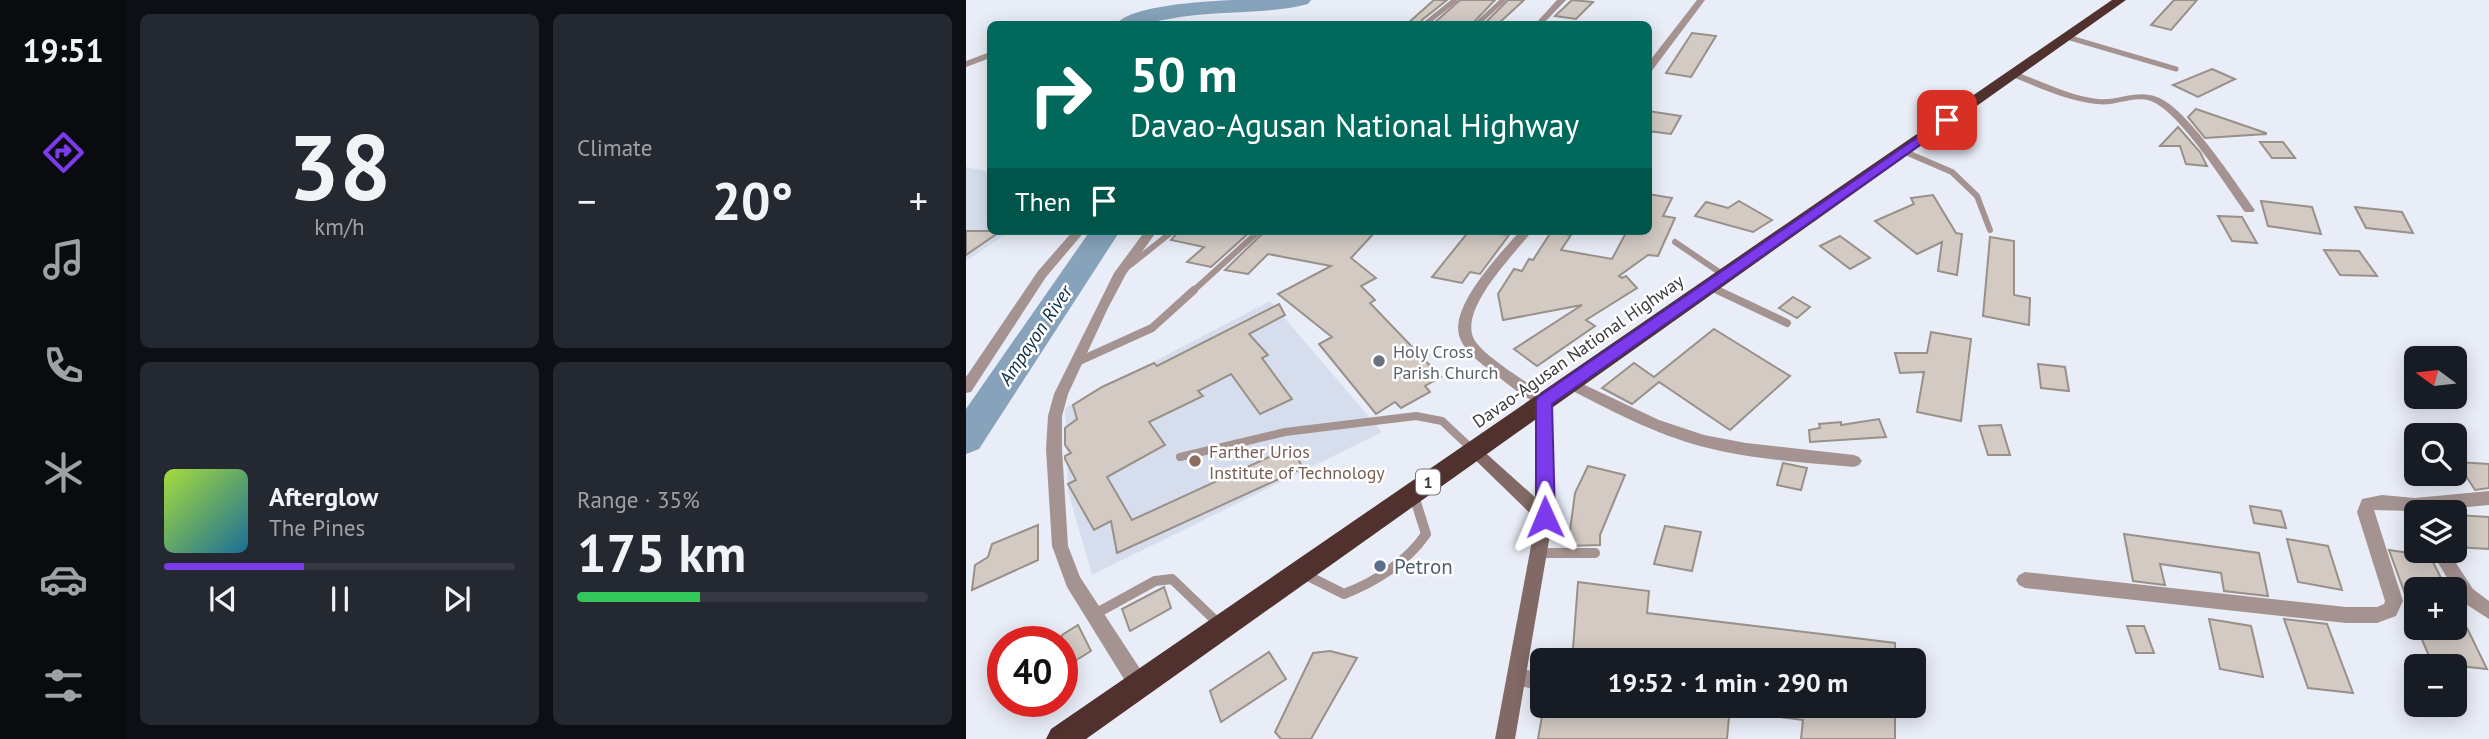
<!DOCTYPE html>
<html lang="en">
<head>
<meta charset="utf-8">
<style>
  :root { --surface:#171b24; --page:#242831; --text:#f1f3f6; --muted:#9ea1a6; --line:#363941; --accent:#7c3aed }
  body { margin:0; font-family:"PT Sans",sans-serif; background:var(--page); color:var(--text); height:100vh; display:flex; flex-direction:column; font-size:26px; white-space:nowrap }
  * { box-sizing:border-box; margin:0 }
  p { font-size:23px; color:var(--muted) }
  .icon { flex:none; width:38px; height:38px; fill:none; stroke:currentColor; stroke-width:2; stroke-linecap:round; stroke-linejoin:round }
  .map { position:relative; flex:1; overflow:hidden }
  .panel { display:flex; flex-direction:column; gap:14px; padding:14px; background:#0d0f14; width:840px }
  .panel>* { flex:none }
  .guide { position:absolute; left:21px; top:21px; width:665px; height:214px; border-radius:10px; box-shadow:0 4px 18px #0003; background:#00695c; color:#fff; overflow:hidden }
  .needle { width:46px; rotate:285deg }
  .fabs { position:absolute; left:1438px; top:346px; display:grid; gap:14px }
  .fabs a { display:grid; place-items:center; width:63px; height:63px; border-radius:10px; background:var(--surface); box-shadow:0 4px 18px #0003; font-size:35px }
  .speed { position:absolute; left:21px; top:626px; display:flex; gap:14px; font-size:35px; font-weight:700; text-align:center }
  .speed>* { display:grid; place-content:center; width:91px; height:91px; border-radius:50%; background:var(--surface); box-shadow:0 4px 18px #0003; line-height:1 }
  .speed .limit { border:10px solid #d22; background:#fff; color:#111 }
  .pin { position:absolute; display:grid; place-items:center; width:60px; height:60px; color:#fff; margin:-30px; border-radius:14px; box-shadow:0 4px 10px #0006 }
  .me { position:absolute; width:77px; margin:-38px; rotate:359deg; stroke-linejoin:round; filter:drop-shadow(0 0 5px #0008) }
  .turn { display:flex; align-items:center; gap:24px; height:147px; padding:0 28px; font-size:32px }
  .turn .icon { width:91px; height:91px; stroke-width:2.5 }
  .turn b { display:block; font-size:49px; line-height:60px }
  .then { display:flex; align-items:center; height:66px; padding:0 28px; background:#0003; gap:14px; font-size:26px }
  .big { font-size:52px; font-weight:700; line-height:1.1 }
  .panel .tile { flex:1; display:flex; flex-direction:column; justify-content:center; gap:10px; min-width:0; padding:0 24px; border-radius:10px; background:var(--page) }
  .panel .dial { align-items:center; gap:0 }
  .dial b { font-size:91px; line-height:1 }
  .song { display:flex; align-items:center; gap:21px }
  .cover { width:84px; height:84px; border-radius:10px; background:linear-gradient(135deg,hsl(80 70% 55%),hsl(200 70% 35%)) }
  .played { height:7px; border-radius:4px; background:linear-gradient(90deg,var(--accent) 40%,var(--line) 40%) }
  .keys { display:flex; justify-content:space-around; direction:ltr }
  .heat { display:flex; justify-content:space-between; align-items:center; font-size:38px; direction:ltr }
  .charge { height:10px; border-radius:5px; background:linear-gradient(90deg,#34c759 35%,var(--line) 0) }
  .panel .tiles { flex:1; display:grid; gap:14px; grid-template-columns:repeat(2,1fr) }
  .trip { position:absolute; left:564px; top:648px; width:396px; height:70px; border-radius:10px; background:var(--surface); box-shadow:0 4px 18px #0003; font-weight:700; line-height:70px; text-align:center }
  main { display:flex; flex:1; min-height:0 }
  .dock { display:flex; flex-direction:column; width:126px; justify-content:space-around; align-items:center; background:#090b0e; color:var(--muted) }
  .dock .icon { width:49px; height:49px }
  .dock .active { color:var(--accent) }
  .dock b { font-size:32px; color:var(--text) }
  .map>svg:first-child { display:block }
  .built { fill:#d6deee }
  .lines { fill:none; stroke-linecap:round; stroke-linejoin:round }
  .river { fill:#86a3bb; fill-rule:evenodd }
  .building { fill:#d3cac3; stroke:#989089; stroke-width:2 }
  .lane-far3 { stroke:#a59391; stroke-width:5 }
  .lane-far2 { stroke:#a59391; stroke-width:6 }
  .lane-far1 { stroke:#a59391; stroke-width:8 }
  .lane { stroke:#a59391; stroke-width:10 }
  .street { fill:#a59391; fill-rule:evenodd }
  .secondary { fill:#826965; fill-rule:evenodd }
  .highway { fill:#51312d; fill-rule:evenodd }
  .route { fill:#7c3aed; stroke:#51269a; stroke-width:2 }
  .worship-dot { fill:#6b7280; stroke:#fff; stroke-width:2.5 }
  .education-dot { fill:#8d6e63; stroke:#fff; stroke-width:2.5 }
  .service-dot { fill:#5c6f8a; stroke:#fff; stroke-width:2.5 }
  .labels { text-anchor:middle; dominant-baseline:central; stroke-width:5; stroke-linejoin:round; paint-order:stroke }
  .shield { fill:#fff; stroke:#757679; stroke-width:2 }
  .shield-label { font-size:16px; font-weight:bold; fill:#3a3b3f }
  .worship-label { font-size:18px; fill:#5b616d; stroke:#fff; text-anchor:start }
  .street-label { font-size:18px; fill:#3a3b3f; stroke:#fff }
  .education-label { font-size:18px; fill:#785e54; stroke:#fff; text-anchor:start }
  .water-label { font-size:19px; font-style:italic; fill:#092d47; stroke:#fff }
  .near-service-label { font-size:21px; fill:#4e5e75; stroke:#fff; text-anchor:start }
</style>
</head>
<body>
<main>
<nav class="dock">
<b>19:51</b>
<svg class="icon active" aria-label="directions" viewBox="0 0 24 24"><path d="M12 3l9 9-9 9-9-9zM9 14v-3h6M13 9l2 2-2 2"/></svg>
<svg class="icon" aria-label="music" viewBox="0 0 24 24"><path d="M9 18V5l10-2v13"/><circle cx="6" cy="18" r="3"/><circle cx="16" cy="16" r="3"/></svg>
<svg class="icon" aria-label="phone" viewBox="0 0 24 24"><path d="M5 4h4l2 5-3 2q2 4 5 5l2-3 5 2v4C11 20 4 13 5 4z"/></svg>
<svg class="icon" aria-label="climate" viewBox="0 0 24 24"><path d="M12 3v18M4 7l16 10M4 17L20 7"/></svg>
<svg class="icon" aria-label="car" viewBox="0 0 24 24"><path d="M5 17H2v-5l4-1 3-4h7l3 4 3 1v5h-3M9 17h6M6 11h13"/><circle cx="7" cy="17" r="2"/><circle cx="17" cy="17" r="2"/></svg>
<svg class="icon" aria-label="filters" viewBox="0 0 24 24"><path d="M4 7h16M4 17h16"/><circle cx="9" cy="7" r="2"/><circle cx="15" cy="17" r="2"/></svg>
</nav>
<section class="panel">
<div class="tiles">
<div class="tile dial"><b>38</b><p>km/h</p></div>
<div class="tile"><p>Climate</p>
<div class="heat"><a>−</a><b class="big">20°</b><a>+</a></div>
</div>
<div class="tile">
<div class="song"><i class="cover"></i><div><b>Afterglow</b><p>The Pines</p></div></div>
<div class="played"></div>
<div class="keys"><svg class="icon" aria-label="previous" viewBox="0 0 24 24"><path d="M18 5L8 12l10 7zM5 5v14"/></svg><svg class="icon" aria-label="pause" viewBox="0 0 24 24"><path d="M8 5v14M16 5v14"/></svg><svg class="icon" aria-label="next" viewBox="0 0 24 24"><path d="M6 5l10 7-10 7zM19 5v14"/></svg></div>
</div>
<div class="tile"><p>Range · 35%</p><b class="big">175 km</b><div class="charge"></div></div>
</div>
</section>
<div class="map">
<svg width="1523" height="739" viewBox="0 0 1523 739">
  <rect width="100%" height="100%" fill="#e9edf7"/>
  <g class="built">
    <polygon points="0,167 24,172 24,231 45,231 0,261"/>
    <polygon points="304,301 416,432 126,575 102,491 99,408"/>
  </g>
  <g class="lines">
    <g class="river">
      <path d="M268 0H345L342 4C303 14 262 11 222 16 197 19 175 26 151 24 164 5 244 1 268 0Z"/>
      <polygon points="124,231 154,231 13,449 0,454 0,409"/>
    </g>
  </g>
  <g class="building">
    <polygon points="468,0 481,0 456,20 454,24 441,24"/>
    <polygon points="494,0 529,0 506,24 467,24"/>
    <polygon points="542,0 558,0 532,24 518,24"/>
    <polygon points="606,0 627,2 610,19 589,16"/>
    <polygon points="1208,0 1231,0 1205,30 1185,25"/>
    <polygon points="726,33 750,36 725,77 700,73"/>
    <polygon points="1246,69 1269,79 1232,97 1207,85"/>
    <polygon points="1230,109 1300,133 1300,134 1239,138 1222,117"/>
    <polygon points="682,111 715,116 705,134 682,131"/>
    <polygon points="1212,127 1234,152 1241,166 1220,164 1214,146 1194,146"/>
    <polygon points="1294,142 1317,142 1329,158 1306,158"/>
    <polygon points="682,194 706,198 697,216 709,218 692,256 682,255 653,276 656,278 660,276 671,288 620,320 629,326 571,366 548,349 616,305 537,320 532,294 548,269 556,271 563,259 567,260 585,232 605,235 595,250 646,259 661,231 682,231"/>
    <polygon points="967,195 990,233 996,234 991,275 972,271 976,242 951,254 909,221 948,204 945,198"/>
    <polygon points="773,201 806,220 787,232 729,216 740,202 762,208"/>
    <polygon points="1295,201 1346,207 1355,234 1302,226"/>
    <polygon points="1389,207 1436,212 1447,233 1400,228"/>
    <polygon points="1252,216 1276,217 1291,243 1266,241"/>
    <polygon points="0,231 35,231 0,255"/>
    <polygon points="213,231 285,231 245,267 221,262 238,247 205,240"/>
    <polygon points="299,231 410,231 385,258 410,278 395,286 409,300 404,303 475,377 459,386 464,392 435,408 429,402 410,414 353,344 366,337 312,294 365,266 302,254 282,274 259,270"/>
    <polygon points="503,231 543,235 514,274 504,272 496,283 466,277"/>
    <polygon points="874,236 904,258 884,269 854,246"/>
    <polygon points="1024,237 1048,241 1048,295 1064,298 1063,325 1017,316"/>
    <polygon points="1358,250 1393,251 1411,276 1374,275"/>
    <polygon points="827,297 844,307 831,318 813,308"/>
    <polygon points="313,304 319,315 283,334 302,355 296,358 326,399 294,414 265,374 232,391 237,396 183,422 199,445 141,477 166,520 325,447 337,468 151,553 145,521 128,530 102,484 110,480 99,459 99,456 105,453 99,445 99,428 111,419 107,405 136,387 188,363 191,366"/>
    <polygon points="748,329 824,376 764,430 693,382 666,404 636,388 668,363 688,377"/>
    <polygon points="965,332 1005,339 995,421 951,412 958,372 934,373 929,353 961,353"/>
    <polygon points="1072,364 1099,367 1103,391 1075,388"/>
    <polygon points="913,419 920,437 844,442 843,430 854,428 853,424 875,422 875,425"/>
    <polygon points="1035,425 1044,455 1022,455 1013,426"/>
    <polygon points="1491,462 1523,464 1523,488 1509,490"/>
    <polygon points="817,463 841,468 835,490 811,485"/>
    <polygon points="622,466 659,475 634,535 634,545 602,546 609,493"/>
    <polygon points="1284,506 1315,511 1320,528 1288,523"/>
    <polygon points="1489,515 1523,517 1523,549 1489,547"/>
    <polygon points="72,525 72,560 6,590 9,565 22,557 26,544"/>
    <polygon points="699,526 735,532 726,571 688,564"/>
    <polygon points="1158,534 1293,553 1302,596 1258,591 1255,573 1194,564 1199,585 1167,581"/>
    <polygon points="1321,539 1362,546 1376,590 1332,582"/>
    <polygon points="1423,550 1464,556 1481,590 1451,590 1451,627"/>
    <polygon points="612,582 683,591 681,613 929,643 929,660 666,660 607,649"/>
    <polygon points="198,587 205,608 164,631 156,609"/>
    <polygon points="1243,619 1285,626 1297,677 1254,669"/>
    <polygon points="1318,619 1361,624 1387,693 1342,688"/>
    <polygon points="112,625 125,651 96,669 96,635"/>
    <polygon points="1161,626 1178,626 1188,653 1170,653"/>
    <polygon points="1451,628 1501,628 1521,669 1466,663"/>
    <polygon points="364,651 391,658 345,739 315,739 309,732 347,653"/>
    <polygon points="303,652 320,679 255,722 244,691"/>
    <polygon points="578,705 764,705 761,739 572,739"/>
    <polygon points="801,705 929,705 929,739 835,739 837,720 800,715"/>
  </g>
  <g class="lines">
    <g class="lane-far3">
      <polyline points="459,24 489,0"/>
      <polyline points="511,24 537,0"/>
      <polyline points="1101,37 1210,69"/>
    </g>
    <g class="lane-far2">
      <polyline points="937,151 986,172 1011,196 1024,230"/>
      <polyline points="709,242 759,276"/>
      <polyline points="163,266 207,231"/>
      <polyline points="745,287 755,292"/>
      <polyline points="226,292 293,231"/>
    </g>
    <g class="lane-far1">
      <polyline points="751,290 821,323"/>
      <polyline points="111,362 186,328 228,290"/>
      <polyline points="214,457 319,432 450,416 476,421 508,451"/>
    </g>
    <g class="lane">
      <polyline points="573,553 629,553"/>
      <path d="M340 575 378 594C409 582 441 562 460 534L448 496"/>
      <polyline points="129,614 189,581 206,579 253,624"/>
    </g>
    <g class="street">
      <polygon points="591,0 600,0 577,24 569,24"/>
      <polygon points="731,0 739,0 685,72 682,73 682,63"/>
      <polygon points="24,52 24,58 0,67 0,61"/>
      <path d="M1044 72H1050C1077 82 1104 96 1132 99 1152 101 1171 89 1191 97 1221 108 1269 182 1289 210L1287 212H1279C1260 186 1214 112 1185 101 1168 95 1148 107 1131 104 1101 101 1072 87 1044 76Z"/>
      <polygon points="107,231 119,231 80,277 5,392 0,393 0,377 72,271"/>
      <polygon points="179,231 191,231 160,274 142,308 102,394 96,416 96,449 102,546 114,577 180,678 182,685 180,692 173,694 166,692 101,587 86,546 80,449 82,416 88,394 148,273"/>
      <path d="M554 231H566C549 254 495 306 507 337 514 355 566 385 583 397L585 401 583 405 578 406C561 401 543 385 529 374 516 364 497 351 493 335 485 304 535 253 554 231Z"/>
      <path d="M604 378 693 420 738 435 780 443 888 455 893 457 896 461 893 465 888 467C838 462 787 460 738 447 688 434 644 410 599 387L597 383 599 379Z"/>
      <polygon points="1523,491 1523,505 1460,511 1461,513 1451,513 1451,519 1447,518 1444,511 1408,510 1437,601 1430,616 1411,623 1380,623 1059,588 1053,585 1050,580 1053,575 1059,572 1380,607 1411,607 1418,604 1419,601 1391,512 1396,499 1416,495 1449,498"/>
      <polygon points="1465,551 1482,551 1507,589 1523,601 1523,619 1495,601"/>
      <polygon points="552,669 576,672 576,690 545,685 543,678 545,671"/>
    </g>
    <polygon class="secondary" points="578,396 583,397 585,401 587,517 549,739 529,739 570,519 500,451 503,447 508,445 513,447 571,499 571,401 573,397"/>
    <polygon class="highway" points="1146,0 1160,0 120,739 80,739 85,729"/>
  </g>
  <polygon class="route" points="981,117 987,120 985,123 586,404 589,517 586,523 579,525 573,523 570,517 570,401 572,397"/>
  <circle class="worship-dot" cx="413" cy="361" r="7"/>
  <circle class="education-dot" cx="229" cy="461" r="7"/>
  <circle class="service-dot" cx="414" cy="566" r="7"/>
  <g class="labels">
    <rect class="shield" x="450" y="469.5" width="24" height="25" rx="5"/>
    <g class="shield-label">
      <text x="462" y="482">1</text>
    </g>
    <g class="worship-label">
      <text x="427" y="351">Holy Cross<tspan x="427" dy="21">Parish Church</tspan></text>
    </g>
    <g class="street-label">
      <text transform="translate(612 351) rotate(-35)">Davao-Agusan National Highway</text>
    </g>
    <g class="education-label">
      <text x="243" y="451">Farther Urios<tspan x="243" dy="21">Institute of Technology</tspan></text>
    </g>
    <g class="water-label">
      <text transform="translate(69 335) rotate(-56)">Ampayon River</text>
    </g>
    <g class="near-service-label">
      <text x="428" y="566">Petron</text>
    </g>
  </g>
</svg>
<div class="fabs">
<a><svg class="needle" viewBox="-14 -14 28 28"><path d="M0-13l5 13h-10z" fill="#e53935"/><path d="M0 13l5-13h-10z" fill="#9ea1a6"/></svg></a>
<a><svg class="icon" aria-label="search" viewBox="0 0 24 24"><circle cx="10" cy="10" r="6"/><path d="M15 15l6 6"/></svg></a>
<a><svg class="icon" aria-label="layers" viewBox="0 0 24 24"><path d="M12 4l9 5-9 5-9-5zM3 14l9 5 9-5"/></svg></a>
<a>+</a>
<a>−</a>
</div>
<div class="speed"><div class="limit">40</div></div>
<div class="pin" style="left:981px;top:120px;background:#d93025"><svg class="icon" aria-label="arrive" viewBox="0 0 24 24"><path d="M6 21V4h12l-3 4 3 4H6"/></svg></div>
<svg class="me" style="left:579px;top:517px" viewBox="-20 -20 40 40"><path d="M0-17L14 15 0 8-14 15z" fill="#7c3aed" stroke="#fff" stroke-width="4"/></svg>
<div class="trip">19:52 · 1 min · 290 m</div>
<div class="guide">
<div class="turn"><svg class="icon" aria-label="right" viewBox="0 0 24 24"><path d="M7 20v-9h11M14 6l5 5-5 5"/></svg><div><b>50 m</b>Davao-Agusan National Highway</div></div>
<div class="then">Then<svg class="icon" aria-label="arrive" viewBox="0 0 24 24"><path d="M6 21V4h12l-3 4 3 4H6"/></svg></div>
</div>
</div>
</main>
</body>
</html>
